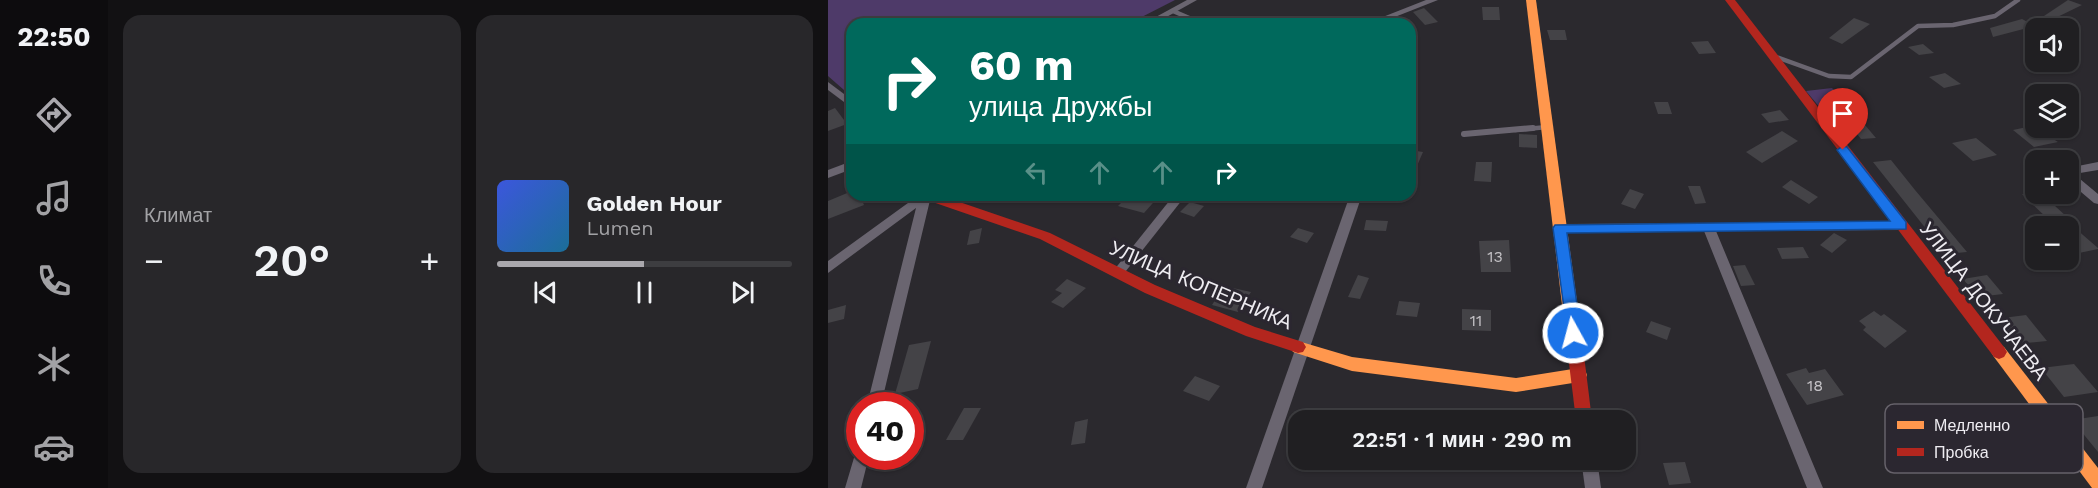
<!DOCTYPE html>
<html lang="ru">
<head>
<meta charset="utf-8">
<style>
  :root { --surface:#201f22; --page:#28272a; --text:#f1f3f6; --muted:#a2a2a5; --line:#3d3d40; --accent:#aaa8ad }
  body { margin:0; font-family:"Work Sans",sans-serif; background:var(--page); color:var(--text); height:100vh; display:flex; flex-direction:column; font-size:22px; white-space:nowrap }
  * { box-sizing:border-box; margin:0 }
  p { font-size:20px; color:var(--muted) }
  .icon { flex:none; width:33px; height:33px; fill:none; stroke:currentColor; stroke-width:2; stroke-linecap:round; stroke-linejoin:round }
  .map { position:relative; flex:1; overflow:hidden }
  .panel { display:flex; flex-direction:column; gap:15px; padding:15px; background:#121113; width:720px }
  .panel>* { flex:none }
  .guide { position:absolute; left:18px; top:18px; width:570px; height:183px; border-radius:18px; box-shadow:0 2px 4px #0004,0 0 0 2px var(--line); background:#00695c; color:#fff; overflow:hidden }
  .controls { position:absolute; left:1197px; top:18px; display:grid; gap:12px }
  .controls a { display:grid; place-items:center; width:54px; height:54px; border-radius:12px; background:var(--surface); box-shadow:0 2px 4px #0004,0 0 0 2px var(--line); font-size:30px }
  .speed { position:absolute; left:18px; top:392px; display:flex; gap:12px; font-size:30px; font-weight:700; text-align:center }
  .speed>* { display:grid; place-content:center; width:78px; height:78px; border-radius:50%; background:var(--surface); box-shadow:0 2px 4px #0004,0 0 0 2px var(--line); line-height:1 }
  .speed .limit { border:9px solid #d22; background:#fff; color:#111 }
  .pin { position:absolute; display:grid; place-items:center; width:51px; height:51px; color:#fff; margin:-62px -26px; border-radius:50% 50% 50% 0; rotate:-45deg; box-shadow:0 0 6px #0007 }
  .pin .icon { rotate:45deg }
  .me { position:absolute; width:66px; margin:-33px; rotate:353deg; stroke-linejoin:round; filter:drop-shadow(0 0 4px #0008) }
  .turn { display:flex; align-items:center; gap:21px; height:126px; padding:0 24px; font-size:27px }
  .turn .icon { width:78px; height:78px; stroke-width:2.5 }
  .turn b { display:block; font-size:42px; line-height:51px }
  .lanes { display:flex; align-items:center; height:57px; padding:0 24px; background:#0003; justify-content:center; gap:30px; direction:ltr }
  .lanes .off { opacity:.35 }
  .big { font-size:45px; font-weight:600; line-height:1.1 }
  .panel .widget { flex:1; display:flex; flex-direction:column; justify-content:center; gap:9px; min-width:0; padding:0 21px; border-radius:18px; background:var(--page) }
  .song { display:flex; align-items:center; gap:18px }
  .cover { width:72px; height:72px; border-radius:9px; background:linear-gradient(135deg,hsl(230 70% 55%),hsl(200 70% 35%)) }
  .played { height:6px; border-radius:3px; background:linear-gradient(90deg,var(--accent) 50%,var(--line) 50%) }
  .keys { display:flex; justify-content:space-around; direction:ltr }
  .heat { display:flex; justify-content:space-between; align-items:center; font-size:33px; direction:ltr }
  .panel .tiles { flex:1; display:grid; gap:15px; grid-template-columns:repeat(2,1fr) }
  .trip { position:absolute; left:460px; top:410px; width:348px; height:60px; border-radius:18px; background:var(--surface); box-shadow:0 2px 4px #0004,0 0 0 2px var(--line); font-weight:600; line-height:60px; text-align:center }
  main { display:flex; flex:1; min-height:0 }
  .tabs { display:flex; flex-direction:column; width:108px; justify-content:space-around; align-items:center; background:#0d0c0e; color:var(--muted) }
  .tabs .icon { width:42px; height:42px }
  .tabs .on { color:var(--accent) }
  .tabs b { font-size:27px; color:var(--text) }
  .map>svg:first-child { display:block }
  .green { fill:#4e3a69 }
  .building { fill:#444347 }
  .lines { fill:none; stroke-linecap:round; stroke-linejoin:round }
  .lane-far1 { stroke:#6a6570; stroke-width:4.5 }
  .lane { stroke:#6a6570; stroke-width:6 }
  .street { fill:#6a6570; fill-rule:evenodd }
  .slow { fill:#ff974d; fill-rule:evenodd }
  .jam { fill:#b3261e; fill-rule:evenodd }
  .route { fill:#1a73e8; stroke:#114b97; stroke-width:1.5 }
  .labels { text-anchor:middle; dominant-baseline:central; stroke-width:6; stroke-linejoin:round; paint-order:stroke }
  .number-label { font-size:16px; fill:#c4c2c6 }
  .street-label { font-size:20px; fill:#eeecf1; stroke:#2b2730 }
  .key { fill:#2b2730; stroke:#66626a; stroke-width:1.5 }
  .key-label { font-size:16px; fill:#eeecf1 }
</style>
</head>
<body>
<main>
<nav class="tabs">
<b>22:50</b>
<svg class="icon on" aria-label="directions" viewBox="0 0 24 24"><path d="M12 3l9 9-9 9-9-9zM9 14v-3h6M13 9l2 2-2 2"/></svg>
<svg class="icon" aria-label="music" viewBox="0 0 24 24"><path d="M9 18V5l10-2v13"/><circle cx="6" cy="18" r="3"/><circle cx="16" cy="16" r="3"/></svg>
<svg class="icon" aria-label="phone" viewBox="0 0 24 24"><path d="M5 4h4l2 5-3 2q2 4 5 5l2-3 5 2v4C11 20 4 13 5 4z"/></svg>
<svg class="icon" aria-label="climate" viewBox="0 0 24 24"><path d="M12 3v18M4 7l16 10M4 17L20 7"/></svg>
<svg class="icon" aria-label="car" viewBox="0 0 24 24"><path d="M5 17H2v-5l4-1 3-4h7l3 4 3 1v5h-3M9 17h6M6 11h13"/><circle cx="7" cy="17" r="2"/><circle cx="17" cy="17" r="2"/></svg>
</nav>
<section class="panel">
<div class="tiles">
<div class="widget"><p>Климат</p>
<div class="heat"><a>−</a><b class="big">20°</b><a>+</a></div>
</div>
<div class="widget">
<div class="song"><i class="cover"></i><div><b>Golden Hour</b><p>Lumen</p></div></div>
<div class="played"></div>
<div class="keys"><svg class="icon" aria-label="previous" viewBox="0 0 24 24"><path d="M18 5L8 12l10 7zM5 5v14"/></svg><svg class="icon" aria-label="pause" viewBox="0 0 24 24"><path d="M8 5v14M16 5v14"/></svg><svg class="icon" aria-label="next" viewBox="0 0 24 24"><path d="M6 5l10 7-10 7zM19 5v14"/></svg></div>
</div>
</div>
</section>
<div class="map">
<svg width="1270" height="488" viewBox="0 0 1270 488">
  <rect width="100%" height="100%" fill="#2b292e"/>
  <g class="green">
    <polygon points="0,0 347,0 300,24 24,24 24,97 0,76"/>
    <polygon points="1004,88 1031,119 1004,122 978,91"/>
  </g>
  <g class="building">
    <polygon points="1240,0 1254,5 1219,22 1216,16"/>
    <polygon points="654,7 671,7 672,20 655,20"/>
    <polygon points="596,8 610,22 597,25 585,12"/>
    <polygon points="1026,18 1042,24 1014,44 1001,38"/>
    <polygon points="1194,19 1207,26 1165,37 1162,28"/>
    <polygon points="719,30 737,30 739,40 722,40"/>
    <polygon points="880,41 888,53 871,54 863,42"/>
    <polygon points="1095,44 1106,53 1091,55 1080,47"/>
    <polygon points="1117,73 1133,84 1116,88 1101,77"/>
    <polygon points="826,102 840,102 844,114 830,114"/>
    <polygon points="7,108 19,124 0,131 0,111"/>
    <polygon points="952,110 961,120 941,123 933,114"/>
    <polygon points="1037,125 1048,138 1033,139 1023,126"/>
    <polygon points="1208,125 1208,128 1230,142 1206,147 1185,130"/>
    <polygon points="954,131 970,141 934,163 918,152"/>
    <polygon points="691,134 709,135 709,148 691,147"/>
    <polygon points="1148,138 1169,155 1145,161 1124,143"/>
    <polygon points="582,150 595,152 582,182"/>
    <polygon points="1063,160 1087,190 1139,252 1118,254 1045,162"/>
    <polygon points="648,162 664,162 663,182 646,181"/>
    <polygon points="963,180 990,197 981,204 954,187"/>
    <polygon points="860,186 872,186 878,203 867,204"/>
    <polygon points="802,189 816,194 807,209 793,204"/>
    <polygon points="24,191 24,195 32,195 36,205 0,219 0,201"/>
    <polygon points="1194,194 1214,194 1239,217 1221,220"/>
    <polygon points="301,195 332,195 316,213 290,206"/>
    <polygon points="362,202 376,206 366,217 352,212"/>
    <polygon points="538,220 560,221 558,231 536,230"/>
    <polygon points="1240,222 1270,248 1270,249 1251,253 1240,243"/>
    <polygon points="154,228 151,243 139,245 142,231"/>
    <polygon points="470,228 486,233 479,243 462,237"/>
    <polygon points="1006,233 1019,240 1004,253 992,245"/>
    <polygon points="681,240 683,272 653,272 651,241"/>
    <polygon points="975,247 981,258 954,259 949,248"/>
    <polygon points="917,265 927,285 913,286 905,266"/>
    <polygon points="530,275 541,278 532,299 520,297"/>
    <polygon points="1159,275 1175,294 1150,297 1135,279"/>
    <polygon points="239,279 258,288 235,308 223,302 234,293 227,290"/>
    <polygon points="396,286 423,292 410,312 384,305"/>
    <polygon points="571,301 592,303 589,317 568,315"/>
    <polygon points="18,305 16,319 0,323 0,310"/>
    <polygon points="634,309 663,310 663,331 634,330"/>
    <polygon points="1046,311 1053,316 1056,314 1079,331 1057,348 1035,330 1038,327 1031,321"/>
    <polygon points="1198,315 1219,341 1187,344 1167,319"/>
    <polygon points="823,321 843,328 839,340 818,332"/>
    <polygon points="103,341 90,389 67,394 81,345"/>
    <polygon points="1246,364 1270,392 1236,397 1213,368"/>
    <polygon points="978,368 981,373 997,369 1016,395 979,405 958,374"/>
    <polygon points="367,376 392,386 381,401 355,391"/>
    <polygon points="136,408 153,408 135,440 118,440"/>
    <polygon points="1270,416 1270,452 1244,420"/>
    <polygon points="260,419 257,443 243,445 247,422"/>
    <polygon points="857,462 863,483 841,485 835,463"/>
  </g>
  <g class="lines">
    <g class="lane-far1">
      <polyline points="345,11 375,24"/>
      <polyline points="948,57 1001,76 1023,77 1090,26 1125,25 1167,16 1190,0"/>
      <polyline points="687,130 719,127"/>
    </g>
    <polyline class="lane" points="636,134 705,128"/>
    <g class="street">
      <polygon points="359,0 369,0 326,24 315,24"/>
      <polygon points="598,0 610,0 549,24 537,24"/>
      <polygon points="0,82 24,100 24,108 0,90"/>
      <polygon points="24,161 24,169 0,178 0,170"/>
      <polygon points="1270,162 1270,170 1246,174 1270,194 1270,204 1266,203 1240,181 1240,168"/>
      <polygon points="91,195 103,196 53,405 39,405 88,208 0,273 0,261"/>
      <polygon points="346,195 358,195 294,276 286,276 284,273 286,270"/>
      <polygon points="522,195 534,195 434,488 418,488"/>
      <polygon points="1073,222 1079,226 1073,230 888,231 995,488 979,488 876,231 732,232 726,228 732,224"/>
      <polygon points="32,449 32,456 41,456 33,488 17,488 28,451"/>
      <polygon points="753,459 769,459 773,488 757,488"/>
    </g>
    <g class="slow">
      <polygon points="698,0 708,0 754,339 751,343 746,345 741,343 738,339"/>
      <polygon points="470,341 524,357 688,378 751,368 757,370 759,375 757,380 751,382 688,392 524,371 465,352 462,347 465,342"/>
      <polygon points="1171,345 1176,347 1270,468 1270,488 1264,488 1166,357 1163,352 1166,347"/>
    </g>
    <g class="jam">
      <polygon points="897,0 907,0 1176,347 1179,352 1176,357 1171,359 1166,357"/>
      <polygon points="91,195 111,195 222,233 327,285 427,327 475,342 478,347 475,352 470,353 418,336 317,293 212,239 93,198"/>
      <polygon points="746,333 751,335 754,339 764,420 748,420 738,339 741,335"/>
    </g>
  </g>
  <polygon class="route" points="1015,146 1019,147 1078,222 1078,229 739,233 753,333 745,339 740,337 725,228 727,225 1062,221 1009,150"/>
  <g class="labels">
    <g class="number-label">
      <text x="667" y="256">13</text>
      <text x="648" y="320">11</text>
      <text x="987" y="385">18</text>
    </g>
    <g class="street-label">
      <text transform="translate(373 285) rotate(23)">УЛИЦА КОПЕРНИКА</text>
      <text transform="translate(1156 301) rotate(52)">УЛИЦА ДОКУЧАЕВА</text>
    </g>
  </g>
  <rect x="1057" y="404" width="198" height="69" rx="9" class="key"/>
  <rect x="1069" y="421" width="27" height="8" fill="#ff974d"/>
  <rect x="1069" y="448" width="27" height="8" fill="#b3261e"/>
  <g class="key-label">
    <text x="1106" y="431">Медленно</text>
    <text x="1106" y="458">Пробка</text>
  </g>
</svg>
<div class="controls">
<a><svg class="icon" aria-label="sound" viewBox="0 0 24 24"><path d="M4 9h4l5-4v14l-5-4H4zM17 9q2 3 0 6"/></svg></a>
<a><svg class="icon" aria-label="layers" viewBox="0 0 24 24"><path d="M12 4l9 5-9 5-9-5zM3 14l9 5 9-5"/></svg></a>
<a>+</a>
<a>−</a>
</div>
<div class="speed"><div class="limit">40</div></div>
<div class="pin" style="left:1015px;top:150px;background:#d93025"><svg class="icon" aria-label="arrive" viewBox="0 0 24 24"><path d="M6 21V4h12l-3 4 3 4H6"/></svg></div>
<svg class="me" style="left:745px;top:333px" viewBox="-20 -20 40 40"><circle r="17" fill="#1a73e8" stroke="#fff" stroke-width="3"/><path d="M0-11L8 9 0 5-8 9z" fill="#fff"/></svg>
<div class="trip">22:51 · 1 мин · 290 m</div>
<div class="guide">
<div class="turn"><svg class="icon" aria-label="right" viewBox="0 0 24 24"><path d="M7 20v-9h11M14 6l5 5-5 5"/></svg><div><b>60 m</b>улица Дружбы</div></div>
<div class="lanes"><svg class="icon off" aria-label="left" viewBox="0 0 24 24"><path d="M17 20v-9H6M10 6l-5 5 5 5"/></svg><svg class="icon off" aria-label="ahead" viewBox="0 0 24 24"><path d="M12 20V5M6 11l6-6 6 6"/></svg><svg class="icon off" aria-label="ahead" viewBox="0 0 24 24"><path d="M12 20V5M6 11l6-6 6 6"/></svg><svg class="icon" aria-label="right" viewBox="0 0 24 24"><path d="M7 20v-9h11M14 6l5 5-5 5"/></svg></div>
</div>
</div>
</main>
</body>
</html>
